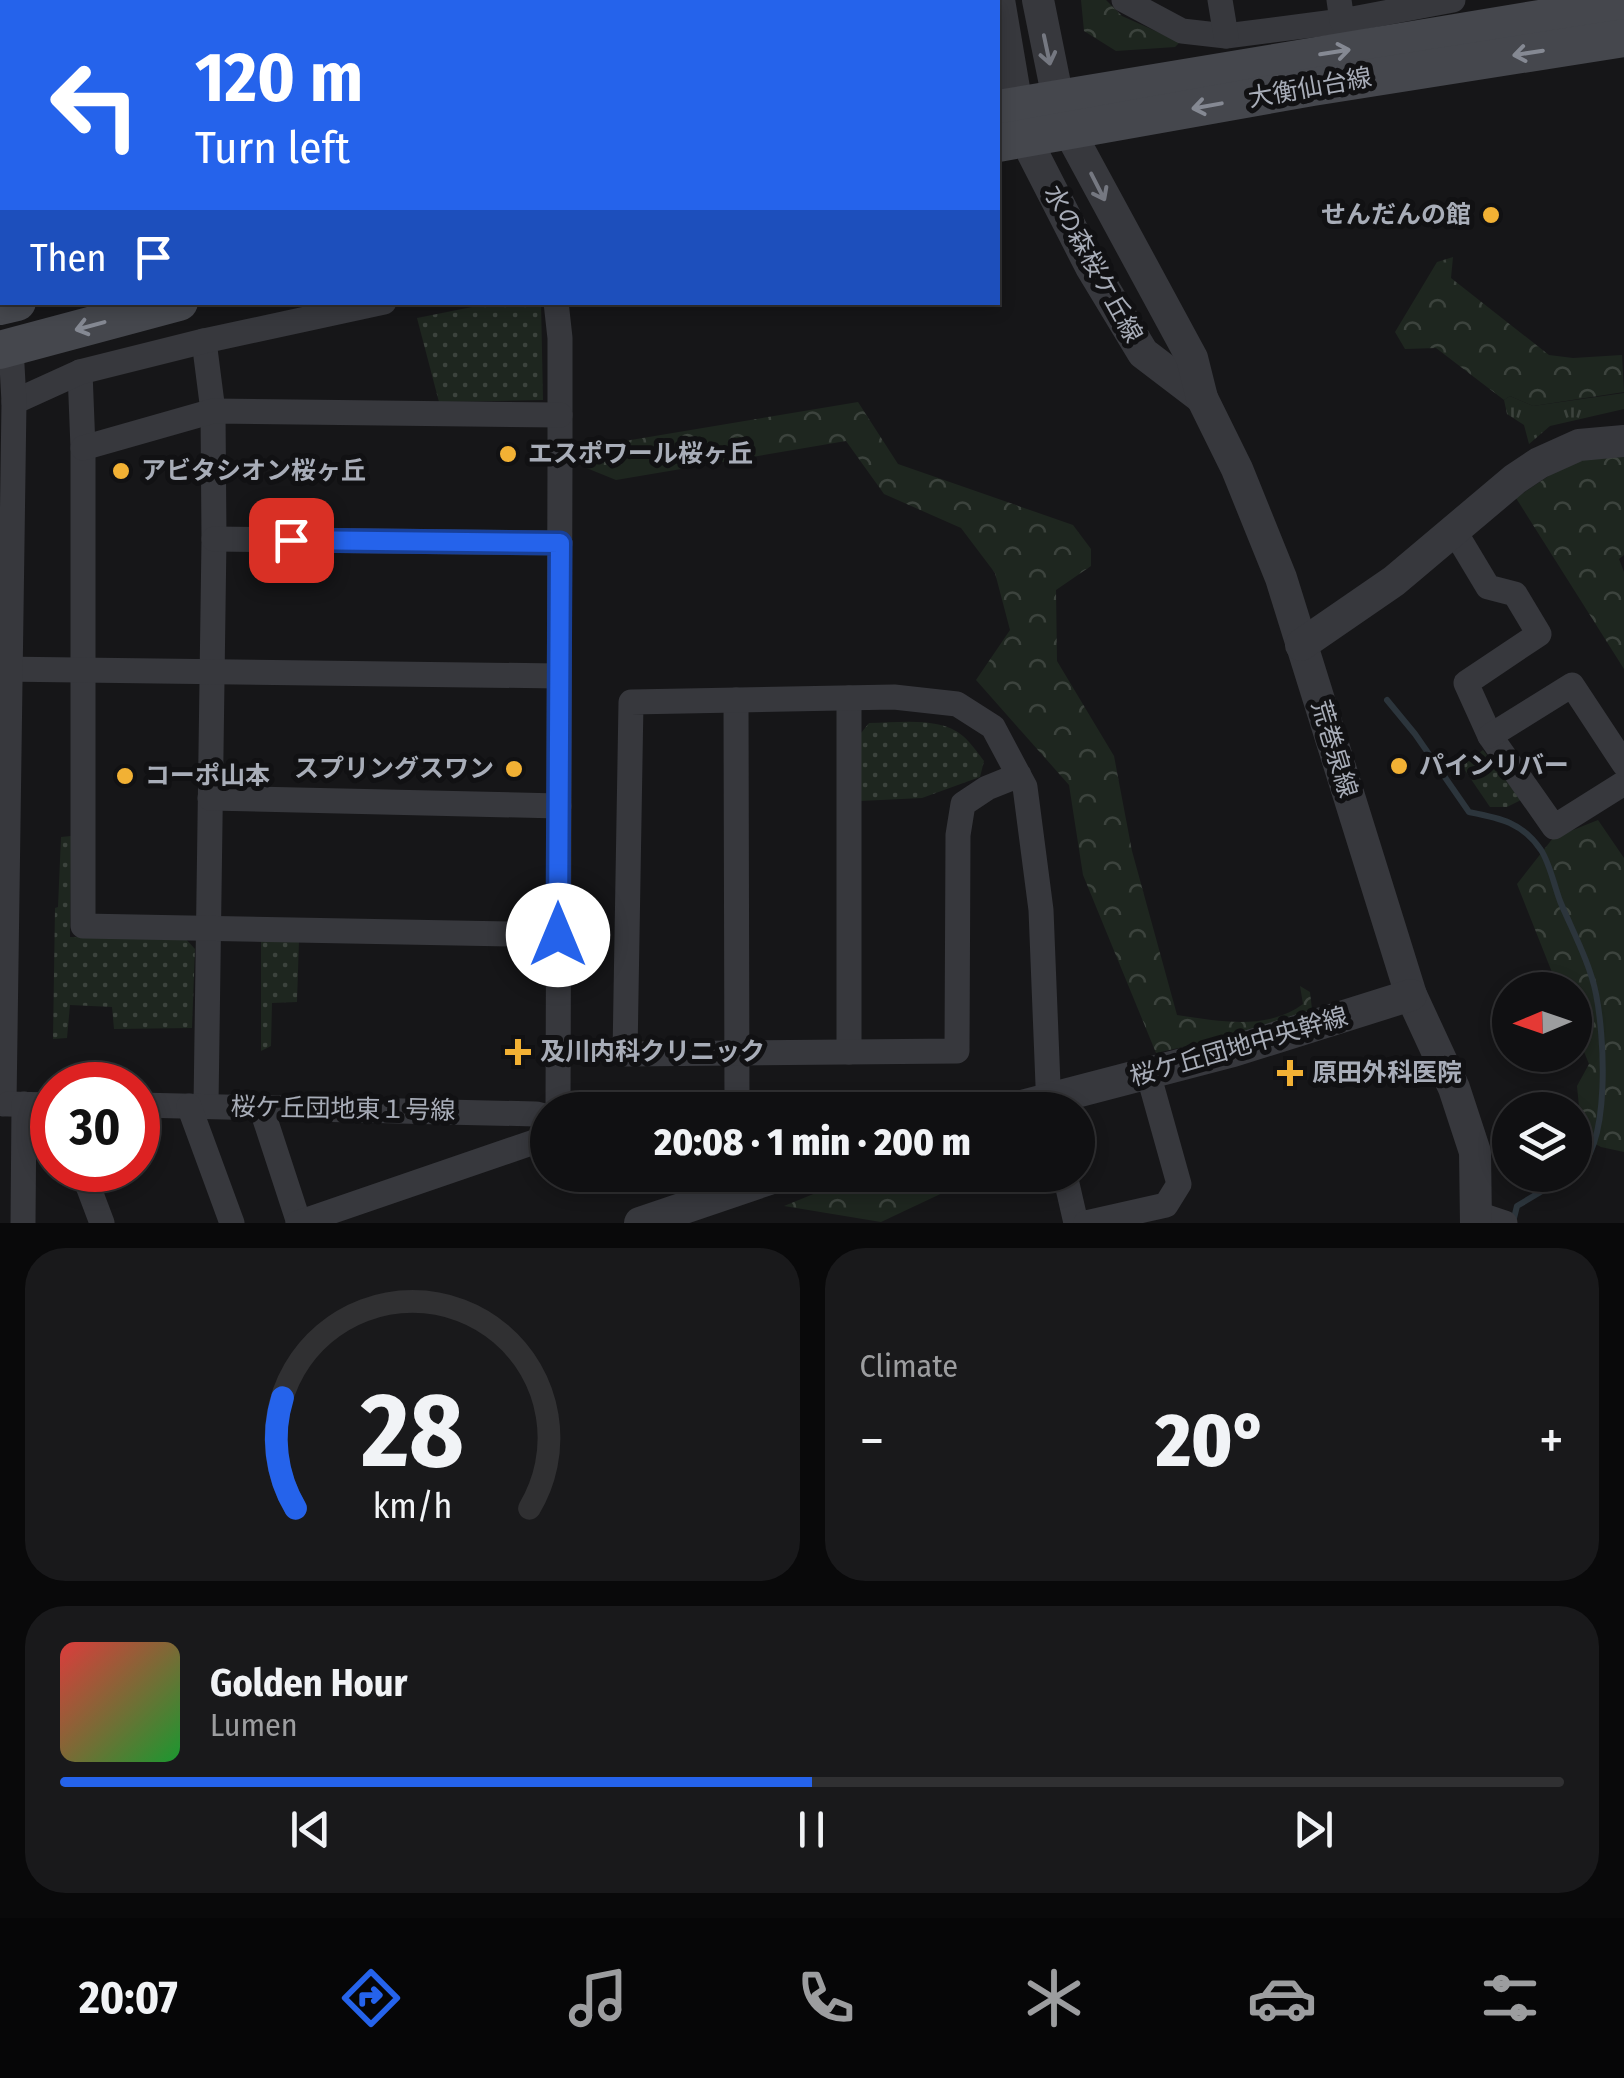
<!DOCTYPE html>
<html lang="en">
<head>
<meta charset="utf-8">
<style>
  :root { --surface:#101012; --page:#19191b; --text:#f1f3f6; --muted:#9c9d9f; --line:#303032; --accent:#2563eb }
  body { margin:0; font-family:"Fira Sans Condensed","Noto Sans JP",sans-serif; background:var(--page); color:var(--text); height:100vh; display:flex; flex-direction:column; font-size:38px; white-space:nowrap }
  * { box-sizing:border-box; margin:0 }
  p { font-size:32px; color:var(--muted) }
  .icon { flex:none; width:55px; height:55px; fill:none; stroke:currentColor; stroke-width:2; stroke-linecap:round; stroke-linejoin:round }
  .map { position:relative; height:1223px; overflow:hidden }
  .side { display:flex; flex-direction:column; gap:25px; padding:25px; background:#09090a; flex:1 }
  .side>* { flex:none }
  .guide { position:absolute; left:0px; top:0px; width:1000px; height:305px; box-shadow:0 5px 15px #0003,0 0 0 2px var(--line); background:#2563eb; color:#fff; overflow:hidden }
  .needle { width:65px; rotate:268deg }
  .buttons { position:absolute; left:1492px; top:972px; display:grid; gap:20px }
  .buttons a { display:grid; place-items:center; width:100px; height:100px; border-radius:50%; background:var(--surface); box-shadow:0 5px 15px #0003,0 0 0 2px var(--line); font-size:50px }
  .speed { position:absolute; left:30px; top:1062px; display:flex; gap:20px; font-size:50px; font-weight:700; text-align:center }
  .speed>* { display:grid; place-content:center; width:130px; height:130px; border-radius:50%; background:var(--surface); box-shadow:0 5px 15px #0003,0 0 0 2px var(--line); line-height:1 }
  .speed .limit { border:15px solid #d22; background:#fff; color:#111 }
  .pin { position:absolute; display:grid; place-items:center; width:85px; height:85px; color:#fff; margin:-42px; border-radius:20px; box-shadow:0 5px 15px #0006 }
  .me { position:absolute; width:110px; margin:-55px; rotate:0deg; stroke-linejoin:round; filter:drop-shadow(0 0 8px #0008) }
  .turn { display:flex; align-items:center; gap:35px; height:210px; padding:0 30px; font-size:45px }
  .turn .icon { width:130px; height:130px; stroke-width:2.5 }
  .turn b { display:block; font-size:70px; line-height:85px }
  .then { display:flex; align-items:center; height:95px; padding:0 30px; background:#0003; gap:20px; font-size:38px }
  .big { font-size:75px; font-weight:800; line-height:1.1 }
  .side .tile { flex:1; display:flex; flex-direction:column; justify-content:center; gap:15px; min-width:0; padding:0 35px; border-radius:40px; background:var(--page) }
  .side .dial { align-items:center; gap:0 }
  .dial svg { height:260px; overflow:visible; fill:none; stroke:var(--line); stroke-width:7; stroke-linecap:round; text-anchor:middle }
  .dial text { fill:var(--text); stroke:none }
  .song { display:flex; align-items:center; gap:30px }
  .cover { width:120px; height:120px; border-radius:15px; background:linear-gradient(135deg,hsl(0 70% 55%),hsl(130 70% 35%)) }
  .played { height:10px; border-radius:5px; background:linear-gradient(90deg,var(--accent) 50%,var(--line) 50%) }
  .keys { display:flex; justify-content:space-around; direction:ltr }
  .heat { display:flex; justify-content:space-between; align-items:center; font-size:55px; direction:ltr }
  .side .tiles { flex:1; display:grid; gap:25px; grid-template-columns:1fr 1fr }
  .tile:last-child { grid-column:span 2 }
  .trip { position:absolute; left:530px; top:1092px; width:565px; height:100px; border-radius:50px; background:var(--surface); box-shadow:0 5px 15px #0003,0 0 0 2px var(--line); font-weight:800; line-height:100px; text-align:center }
  .menu { display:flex; height:160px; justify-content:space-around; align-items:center; background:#060607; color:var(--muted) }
  .menu .icon { width:70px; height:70px }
  .menu .selected { color:var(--accent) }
  .menu b { font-size:45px; color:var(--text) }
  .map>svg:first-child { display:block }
  .grass { fill:url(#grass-tufts) }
  .forest { fill:url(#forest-crowns) }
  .park { fill:url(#park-dots) }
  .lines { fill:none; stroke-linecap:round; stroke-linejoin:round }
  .stream { stroke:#2c353c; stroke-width:6 }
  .minor { stroke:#37383d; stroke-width:25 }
  .tertiary { stroke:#37383d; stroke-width:32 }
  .secondary { stroke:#45474d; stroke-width:38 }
  .oneway { stroke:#757881 }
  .oneway2 { stroke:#858993 }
  .route-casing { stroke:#184099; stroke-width:25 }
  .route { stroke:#2563eb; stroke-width:18 }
  .poi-dot { fill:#f2b134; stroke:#111113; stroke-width:4 }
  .labels { text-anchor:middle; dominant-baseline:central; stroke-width:10; stroke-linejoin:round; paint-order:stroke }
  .street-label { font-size:25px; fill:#a8adb8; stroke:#111113 }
  .poi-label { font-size:25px; font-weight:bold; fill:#a8adb8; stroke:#111113; text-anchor:start }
</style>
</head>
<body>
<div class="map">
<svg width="1624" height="1223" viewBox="0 0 1624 1223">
  <defs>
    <pattern id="grass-tufts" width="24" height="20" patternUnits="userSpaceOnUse" patternTransform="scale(2.5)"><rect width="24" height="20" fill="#1e261f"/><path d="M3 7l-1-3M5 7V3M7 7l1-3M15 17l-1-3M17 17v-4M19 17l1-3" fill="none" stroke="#3c433d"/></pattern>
    <pattern id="forest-crowns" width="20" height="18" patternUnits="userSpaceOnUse" patternTransform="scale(2.5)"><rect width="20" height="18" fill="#1e261f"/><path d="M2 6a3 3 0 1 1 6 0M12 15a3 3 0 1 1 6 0" fill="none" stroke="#3c433d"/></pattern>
    <pattern id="park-dots" width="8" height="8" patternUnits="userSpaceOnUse" patternTransform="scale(2.5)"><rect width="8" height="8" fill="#1e261f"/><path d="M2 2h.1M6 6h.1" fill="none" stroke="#3c433d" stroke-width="1.8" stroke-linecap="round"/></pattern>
  </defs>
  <rect width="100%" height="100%" fill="#161618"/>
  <polygon class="grass" points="1624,393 1624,409 1550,426 1529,444 1524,425 1507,414 1504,400 1510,396 1533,406"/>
  <g class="forest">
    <polygon points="1081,0 1106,0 1122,16 1180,42 1175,47 1116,51 1084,31"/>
    <polygon points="1453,257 1451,278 1549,355 1573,358 1622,355 1624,392 1533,406 1510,396 1504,400 1436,348 1405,349 1395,332 1437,262"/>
    <path d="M858 402 898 464 1073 525 1091 549V566L1056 590 1057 661 1114 756 1132 851 1177 1015C1217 1021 1267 1031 1303 1004L1300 986 1310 992 1313 1018 1156 1053 1083 875 1069 785 976 680 1010 630 995 573 961 528 884 494 846 441 616 480 584 467 583 448Z"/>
    <polygon points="1624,452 1624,555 1619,559 1624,572 1624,669 1516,498 1574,459"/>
    <polygon points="1598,820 1624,858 1624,1152 1601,1147 1582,1137 1577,1086 1589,1064 1575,1030 1575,990 1559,990 1517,884 1553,838"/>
    <polygon points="860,1175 965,1175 951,1189 881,1222 784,1206"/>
  </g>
  <g class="park">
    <polygon points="492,303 541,303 543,400 439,402 417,318"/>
    <path d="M869 723C898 723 940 716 963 736 971 743 978 753 984 761L980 777 922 798 860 801 861 733Z"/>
    <polygon points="1483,750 1521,800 1507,807 1490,807 1462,766"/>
    <polygon points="71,836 70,937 183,936 195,949 192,1028 114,1029 112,1007 70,1005 67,1038 53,1039 55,908 58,907 61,837"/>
    <polygon points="299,940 297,1002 272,1003 271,1046 261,1051 261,941"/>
  </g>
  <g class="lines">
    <g class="stream">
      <path d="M1387 700 1415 734 1469 812C1500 818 1522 822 1541 850 1550 864 1554 885 1560 901 1572 930 1590 963 1596 994 1604 1033 1612 1147 1575 1172"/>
      <polyline points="1513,1222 1517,1206 1569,1175"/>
    </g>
    <g class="minor">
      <polyline points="17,0 17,2"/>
      <polyline points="141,0 141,2"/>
      <polyline points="264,0 264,2"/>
      <polyline points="1124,0 1182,31 1226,36 1342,21"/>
      <polyline points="1220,0 1226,36"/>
      <polyline points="1339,0 1342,21 1453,0"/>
      <polyline points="384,2 384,0"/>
      <polyline points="0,145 2,144"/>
      <polyline points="556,302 560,338 560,461 558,1110"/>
      <polyline points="204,341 213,411 214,539 206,1106"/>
      <polyline points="80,372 83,448 83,926 558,935"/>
      <polyline points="14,402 80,372 204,341 384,302"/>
      <polyline points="83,448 213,411 560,415"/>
      <polyline points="1455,532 1488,587 1515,594 1539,634 1466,683 1490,736 1554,827 1624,783"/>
      <polyline points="214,539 560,543"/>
      <polyline points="0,669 559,676"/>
      <polyline points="849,698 849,1052"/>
      <polyline points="736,700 737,1110"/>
      <polyline points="1490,736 1572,685 1624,764"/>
      <polyline points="1019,775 987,788 963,804 958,835 957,1051 625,1054 631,702 894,697 957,704 993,727 1025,787 1041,910 1049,1110"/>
      <polyline points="210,798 559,806"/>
      <polyline points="4,1104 14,402 11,347"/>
      <polyline points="8,1104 52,1105"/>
      <polyline points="138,1105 536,1114 548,1117"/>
      <polyline points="189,1106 232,1223"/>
      <polyline points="261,1107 299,1223"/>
      <polyline points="82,1170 102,1223"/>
      <polyline points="1065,1175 1076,1223"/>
      <polyline points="1478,1214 1505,1223"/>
      <polyline points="23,1223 24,1104"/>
      <polyline points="298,1223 540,1140 548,1132"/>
      <polyline points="1086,1223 1166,1205 1179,1184 1148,1073"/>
    </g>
    <g class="tertiary">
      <polyline points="999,0 1017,106 1025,138 1091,267 1143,353 1202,398"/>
      <polyline points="1038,0 1058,99 1069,131 1192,358 1202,398 1237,469 1281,578 1411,995 1454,1088 1475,1152 1476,1223"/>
      <polyline points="1301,645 1394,581 1515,479 1539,463 1579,445 1624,441"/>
      <polyline points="1007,1110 1233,1051 1411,995"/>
      <polyline points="640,1223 781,1175"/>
    </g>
    <g class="secondary">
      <polyline points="998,109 1624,5"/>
      <polyline points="998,143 1312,87 1624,38"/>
      <polyline points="0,306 17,302"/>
      <polyline points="0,350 179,302"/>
    </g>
  </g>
  <defs><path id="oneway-shaft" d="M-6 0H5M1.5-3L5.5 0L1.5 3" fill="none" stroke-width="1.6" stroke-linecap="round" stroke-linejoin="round" transform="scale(2.5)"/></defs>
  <g class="oneway">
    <use href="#oneway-shaft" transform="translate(1047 50) rotate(78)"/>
    <use href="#oneway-shaft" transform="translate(1098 187) rotate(63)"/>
  </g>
  <g class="oneway2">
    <use href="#oneway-shaft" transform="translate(1335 52) rotate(-9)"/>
    <use href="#oneway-shaft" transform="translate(1528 53) rotate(171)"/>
    <use href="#oneway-shaft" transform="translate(1207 106) rotate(170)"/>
    <use href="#oneway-shaft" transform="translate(90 326) rotate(165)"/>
  </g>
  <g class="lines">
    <defs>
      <polyline id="route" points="291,540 560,543 558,935"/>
    </defs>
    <use href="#route" class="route-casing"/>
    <use href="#route" class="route"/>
  </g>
  <g class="poi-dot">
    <circle cx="1491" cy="215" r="10"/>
    <circle cx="508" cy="454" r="10"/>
    <circle cx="121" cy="471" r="10"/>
    <circle cx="1399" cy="766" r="10"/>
    <circle cx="514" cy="769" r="10"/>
    <circle cx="125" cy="776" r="10"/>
    <path d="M513 1037h10v10h10v10h-10v10h-10v-10h-10v-10h10z"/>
    <path d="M1285 1058h10v10h10v10h-10v10h-10v-10h-10v-10h10z"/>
  </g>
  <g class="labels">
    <g class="street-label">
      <text transform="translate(1310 88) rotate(-10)">大衡仙台線</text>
      <text transform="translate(1093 264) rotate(61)">水の森桜ケ丘線</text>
      <text transform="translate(1334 749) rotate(73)">荒巻泉線</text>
      <text transform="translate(1239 1047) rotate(-16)">桜ケ丘団地中央幹線</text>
      <text transform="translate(343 1109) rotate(1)">桜ケ丘団地東１号線</text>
    </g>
    <g class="poi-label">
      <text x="1471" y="215" text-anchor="end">せんだんの館</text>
      <text x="528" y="454">エスポワール桜ヶ丘</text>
      <text x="141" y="471">アビタシオン桜ヶ丘</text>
      <text x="1419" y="766">パインリバー</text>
      <text x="494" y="769" text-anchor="end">スプリングスワン</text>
      <text x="145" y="776">コーポ山本</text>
      <text x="540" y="1052">及川内科クリニック</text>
      <text x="1312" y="1073">原田外科医院</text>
    </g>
  </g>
</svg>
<div class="buttons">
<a><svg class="needle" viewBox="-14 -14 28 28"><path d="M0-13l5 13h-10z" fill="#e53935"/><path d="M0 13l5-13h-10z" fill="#9c9d9f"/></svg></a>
<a><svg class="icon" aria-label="layers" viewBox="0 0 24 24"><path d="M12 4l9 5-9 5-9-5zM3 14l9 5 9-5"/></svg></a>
</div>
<div class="speed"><div class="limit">30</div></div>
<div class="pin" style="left:291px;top:540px;background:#d93025"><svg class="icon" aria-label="arrive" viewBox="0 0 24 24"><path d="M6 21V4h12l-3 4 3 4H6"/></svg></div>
<svg class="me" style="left:558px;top:935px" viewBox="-20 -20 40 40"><circle r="19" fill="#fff"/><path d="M0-13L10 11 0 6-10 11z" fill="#2563eb"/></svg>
<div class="trip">20:08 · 1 min · 200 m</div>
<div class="guide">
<div class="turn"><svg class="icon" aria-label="left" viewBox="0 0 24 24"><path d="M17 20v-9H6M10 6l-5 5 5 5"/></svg><div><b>120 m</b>Turn left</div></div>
<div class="then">Then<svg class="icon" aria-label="arrive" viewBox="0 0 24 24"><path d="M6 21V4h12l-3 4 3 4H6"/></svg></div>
</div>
</div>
<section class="side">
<div class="tiles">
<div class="tile dial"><svg viewBox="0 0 100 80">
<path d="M14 69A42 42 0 1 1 86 69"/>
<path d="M14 69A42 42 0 0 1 10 35" stroke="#2563eb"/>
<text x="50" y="56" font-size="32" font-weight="700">28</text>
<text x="50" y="72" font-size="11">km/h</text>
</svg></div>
<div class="tile"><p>Climate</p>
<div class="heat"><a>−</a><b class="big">20°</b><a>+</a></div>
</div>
<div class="tile">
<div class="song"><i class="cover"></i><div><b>Golden Hour</b><p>Lumen</p></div></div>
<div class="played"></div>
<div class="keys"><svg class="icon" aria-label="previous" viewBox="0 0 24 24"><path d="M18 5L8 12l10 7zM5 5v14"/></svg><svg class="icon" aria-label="pause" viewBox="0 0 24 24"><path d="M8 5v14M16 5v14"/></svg><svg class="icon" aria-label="next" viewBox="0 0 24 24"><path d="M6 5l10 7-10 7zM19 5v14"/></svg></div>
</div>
</div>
</section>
<nav class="menu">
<b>20:07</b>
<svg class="icon selected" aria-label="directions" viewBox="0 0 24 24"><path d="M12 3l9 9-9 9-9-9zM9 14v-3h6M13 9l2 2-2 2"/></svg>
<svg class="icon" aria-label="music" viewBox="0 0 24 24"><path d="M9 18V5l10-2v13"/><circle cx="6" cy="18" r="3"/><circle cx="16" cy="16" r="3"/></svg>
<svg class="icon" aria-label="phone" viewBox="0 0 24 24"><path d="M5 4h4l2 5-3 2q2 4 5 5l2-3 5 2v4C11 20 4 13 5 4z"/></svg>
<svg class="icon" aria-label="climate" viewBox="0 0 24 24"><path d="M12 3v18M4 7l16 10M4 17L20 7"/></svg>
<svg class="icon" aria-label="car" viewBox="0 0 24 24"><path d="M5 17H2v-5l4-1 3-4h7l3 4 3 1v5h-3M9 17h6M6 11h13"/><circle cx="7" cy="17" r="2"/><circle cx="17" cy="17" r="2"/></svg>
<svg class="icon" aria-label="filters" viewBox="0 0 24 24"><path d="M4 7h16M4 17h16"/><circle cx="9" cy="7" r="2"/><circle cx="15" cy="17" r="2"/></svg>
</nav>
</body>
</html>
